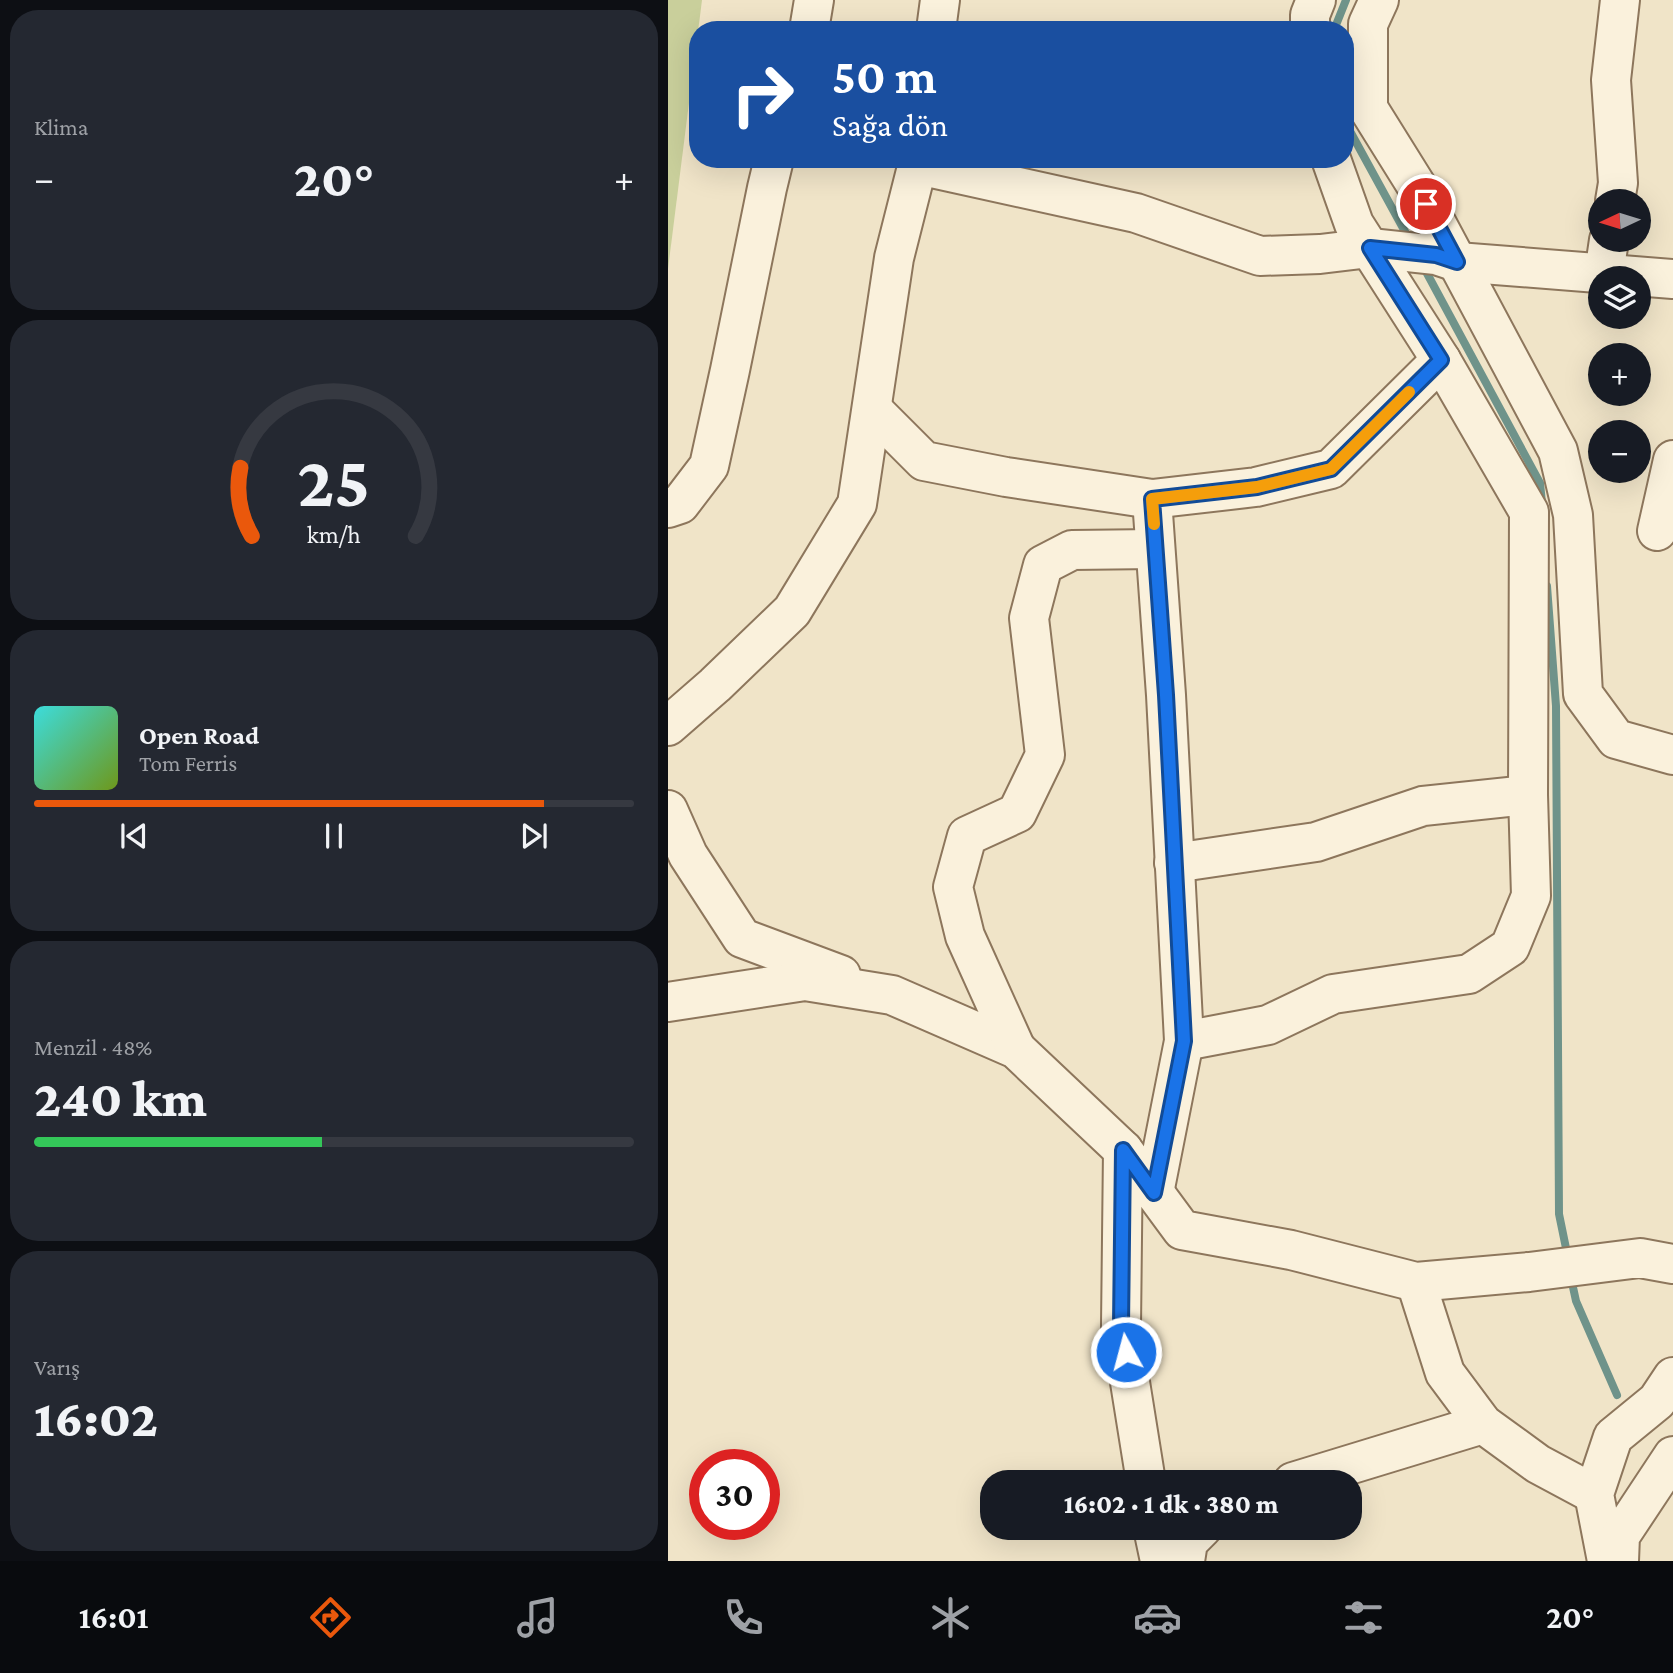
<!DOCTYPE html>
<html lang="tr">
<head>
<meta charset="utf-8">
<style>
  :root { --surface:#171b24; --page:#242831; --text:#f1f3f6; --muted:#9ea1a6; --line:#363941; --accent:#ea580c }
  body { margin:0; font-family:"Crimson Pro",serif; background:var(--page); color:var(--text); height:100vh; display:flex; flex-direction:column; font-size:26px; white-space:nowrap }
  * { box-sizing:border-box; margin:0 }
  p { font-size:23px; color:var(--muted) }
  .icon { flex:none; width:38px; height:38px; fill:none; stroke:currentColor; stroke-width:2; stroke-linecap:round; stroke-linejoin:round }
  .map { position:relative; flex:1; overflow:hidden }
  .sheet { display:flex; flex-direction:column; gap:10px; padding:10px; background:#0d0f14; width:668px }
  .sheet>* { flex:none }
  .top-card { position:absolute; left:21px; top:21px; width:665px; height:147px; border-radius:28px; box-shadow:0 7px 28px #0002; background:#1a4fa0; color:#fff; overflow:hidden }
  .needle { width:46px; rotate:266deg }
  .tools { position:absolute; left:920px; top:189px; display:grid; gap:14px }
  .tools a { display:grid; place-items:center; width:63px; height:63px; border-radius:50%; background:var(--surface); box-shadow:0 7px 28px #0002; font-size:35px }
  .speed { position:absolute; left:21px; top:1449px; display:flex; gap:14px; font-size:35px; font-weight:700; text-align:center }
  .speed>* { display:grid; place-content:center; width:91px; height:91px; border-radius:50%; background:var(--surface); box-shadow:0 7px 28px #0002; line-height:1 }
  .speed .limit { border:10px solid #d22; background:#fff; color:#111 }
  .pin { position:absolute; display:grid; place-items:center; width:60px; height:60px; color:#fff; margin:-30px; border:4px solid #fff; border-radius:50%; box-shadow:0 2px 7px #0007 }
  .me { position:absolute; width:77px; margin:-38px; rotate:353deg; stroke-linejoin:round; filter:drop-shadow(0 0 5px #0008) }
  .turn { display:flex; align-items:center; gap:24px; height:147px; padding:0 28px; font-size:32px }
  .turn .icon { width:91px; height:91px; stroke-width:2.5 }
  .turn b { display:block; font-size:49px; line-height:60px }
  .big { font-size:52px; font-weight:800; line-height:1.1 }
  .sheet .card { flex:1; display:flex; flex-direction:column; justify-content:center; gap:10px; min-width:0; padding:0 24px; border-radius:28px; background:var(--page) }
  .sheet .dial { align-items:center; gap:0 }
  .dial svg { height:182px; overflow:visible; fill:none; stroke:var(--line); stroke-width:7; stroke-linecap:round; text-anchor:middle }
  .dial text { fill:var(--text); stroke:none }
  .song { display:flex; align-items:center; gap:21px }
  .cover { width:84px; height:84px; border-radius:10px; background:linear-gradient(135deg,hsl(180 70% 55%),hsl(80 70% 35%)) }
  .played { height:7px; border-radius:4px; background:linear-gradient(90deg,var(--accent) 85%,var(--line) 85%) }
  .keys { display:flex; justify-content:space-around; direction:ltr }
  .heat { display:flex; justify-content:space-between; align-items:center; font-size:38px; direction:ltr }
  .charge { height:10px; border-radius:5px; background:linear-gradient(90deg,#34c759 48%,var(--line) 0) }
  .trip { position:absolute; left:312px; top:1470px; width:382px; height:70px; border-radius:28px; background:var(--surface); box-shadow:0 7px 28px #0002; font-weight:800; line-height:70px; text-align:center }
  .dock { display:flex; height:112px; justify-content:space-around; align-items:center; background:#090b0e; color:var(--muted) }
  .dock .icon { width:49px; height:49px }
  .dock .active { color:var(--accent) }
  .dock b { font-size:32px; color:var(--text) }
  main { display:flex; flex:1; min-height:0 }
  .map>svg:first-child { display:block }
  .green { fill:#c9cf9b }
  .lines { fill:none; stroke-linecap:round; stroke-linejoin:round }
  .stream { stroke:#6f938a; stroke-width:8 }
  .minor-casing { stroke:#8d765c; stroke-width:42 }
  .minor { stroke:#faf1dc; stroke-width:38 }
  .route-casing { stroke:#114b97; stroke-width:18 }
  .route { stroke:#1a73e8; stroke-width:12 }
  .slow { stroke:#f59e0b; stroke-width:12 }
</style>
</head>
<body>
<main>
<section class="sheet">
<div class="card"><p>Klima</p>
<div class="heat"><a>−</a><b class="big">20°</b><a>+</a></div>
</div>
<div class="card dial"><svg viewBox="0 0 100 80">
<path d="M14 69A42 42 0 1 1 86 69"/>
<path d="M14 69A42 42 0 0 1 9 39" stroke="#ea580c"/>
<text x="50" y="56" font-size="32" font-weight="700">25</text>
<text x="50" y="72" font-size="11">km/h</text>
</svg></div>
<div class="card">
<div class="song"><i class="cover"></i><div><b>Open Road</b><p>Tom Ferris</p></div></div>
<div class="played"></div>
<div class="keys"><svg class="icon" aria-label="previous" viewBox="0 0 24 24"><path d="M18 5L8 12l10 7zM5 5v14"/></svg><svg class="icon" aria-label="pause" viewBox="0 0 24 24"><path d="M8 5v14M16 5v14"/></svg><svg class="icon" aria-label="next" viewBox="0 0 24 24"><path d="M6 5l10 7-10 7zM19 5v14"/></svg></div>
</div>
<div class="card"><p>Menzil · 48%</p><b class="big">240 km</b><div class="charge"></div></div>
<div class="card"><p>Varış</p><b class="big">16:02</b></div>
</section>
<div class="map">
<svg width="1005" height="1561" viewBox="0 0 1005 1561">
  <rect width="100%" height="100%" fill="#f0e4c8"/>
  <polygon class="green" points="0,0 34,0 0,269"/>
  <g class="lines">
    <g class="stream">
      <polyline points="666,30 678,0"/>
      <polyline points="677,122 741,239"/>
      <polyline points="755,266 872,483 874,503"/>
      <polyline points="879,586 888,706 891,1214 900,1258"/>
      <polyline points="903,1278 908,1301 949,1395"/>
    </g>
    <defs>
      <g id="minor">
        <polyline points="711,0 700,24 700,108 748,185 890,451 905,515 915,694 948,739 1005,755"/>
        <polyline points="141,30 146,0"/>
        <polyline points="268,30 272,0"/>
        <polyline points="642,30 642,15 648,0"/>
        <polyline points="250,165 468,213 592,256 652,254 702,248 768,255 789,262 1005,279"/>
        <polyline points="947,201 950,183 943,80 952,0"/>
        <polyline points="936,274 941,240"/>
        <polyline points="204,409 256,461 338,477 484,499 588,487 663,469 773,360"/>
        <polyline points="484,499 498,695 516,1041 486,1193"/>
        <polyline points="0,508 12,504 41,466 62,370 99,188 106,159"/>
        <polyline points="989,531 1005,460"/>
        <polyline points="0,726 47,685 124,611 189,504 226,258 251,159"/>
        <polyline points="0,810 20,855 74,938 173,975"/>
        <polyline points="506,863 648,842 755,806 860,795"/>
        <polyline points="0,1002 137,981 224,995 348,1049 455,1150 514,1230 623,1250 748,1282 861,1272 972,1258 1005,1264"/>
        <polyline points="516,1041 600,1025 665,994 801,974 842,947 863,896 860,795 861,512 773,360 686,224 663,159"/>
        <polyline points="348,1049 297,936 285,887 299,836 349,813 377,755 361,618 375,565 404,550 487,549"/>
        <polyline points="455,1150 453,1326 478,1482"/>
        <polyline points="748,1282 777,1373 815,1424 870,1464 926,1494"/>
        <polyline points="625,1482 815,1424"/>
        <polyline points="485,1528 492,1561"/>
        <polyline points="517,1561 520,1542 534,1528"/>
        <polyline points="939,1561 926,1494 945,1437 989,1401 1005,1377"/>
        <polyline points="951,1561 952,1536 1005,1456"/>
      </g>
    </defs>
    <use href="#minor" class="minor-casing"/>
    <use href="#minor" class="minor"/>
  </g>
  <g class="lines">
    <defs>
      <polyline id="route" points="458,1352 453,1326 455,1150 486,1193 516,1041 498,695 484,499 589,487 663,469 773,360 702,248 768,255 789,262 758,204"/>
    </defs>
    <use href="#route" class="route-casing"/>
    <use href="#route" class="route"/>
    <polyline class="slow" points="486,524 484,499 589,487 663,469 741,392"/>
  </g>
</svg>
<div class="tools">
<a><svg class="needle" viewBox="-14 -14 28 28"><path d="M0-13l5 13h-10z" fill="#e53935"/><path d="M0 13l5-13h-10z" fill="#9ea1a6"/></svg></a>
<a><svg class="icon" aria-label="layers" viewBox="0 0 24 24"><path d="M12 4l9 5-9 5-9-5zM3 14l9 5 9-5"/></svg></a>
<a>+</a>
<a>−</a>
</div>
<div class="speed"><div class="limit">30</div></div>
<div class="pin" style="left:758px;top:204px;background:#d93025"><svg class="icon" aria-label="arrive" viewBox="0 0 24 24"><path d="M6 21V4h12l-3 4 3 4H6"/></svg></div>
<svg class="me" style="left:458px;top:1352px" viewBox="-20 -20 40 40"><circle r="17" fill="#1a73e8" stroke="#fff" stroke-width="3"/><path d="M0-11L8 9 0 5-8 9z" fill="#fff"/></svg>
<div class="trip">16:02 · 1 dk · 380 m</div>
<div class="top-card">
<div class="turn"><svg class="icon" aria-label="right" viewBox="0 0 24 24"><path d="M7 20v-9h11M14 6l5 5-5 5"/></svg><div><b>50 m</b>Sağa dön</div></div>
</div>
</div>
</main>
<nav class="dock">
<b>16:01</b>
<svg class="icon active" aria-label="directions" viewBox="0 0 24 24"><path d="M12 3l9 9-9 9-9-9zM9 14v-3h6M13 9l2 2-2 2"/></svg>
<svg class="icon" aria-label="music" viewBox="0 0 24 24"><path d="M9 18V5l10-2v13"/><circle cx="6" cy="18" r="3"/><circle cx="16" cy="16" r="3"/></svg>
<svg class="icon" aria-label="phone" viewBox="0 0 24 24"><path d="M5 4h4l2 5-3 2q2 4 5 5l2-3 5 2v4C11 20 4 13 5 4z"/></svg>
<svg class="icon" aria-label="climate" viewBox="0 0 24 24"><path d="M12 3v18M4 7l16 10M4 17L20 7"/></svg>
<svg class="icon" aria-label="car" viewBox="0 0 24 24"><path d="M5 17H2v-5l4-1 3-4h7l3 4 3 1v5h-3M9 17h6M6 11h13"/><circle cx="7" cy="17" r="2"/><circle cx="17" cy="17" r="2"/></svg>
<svg class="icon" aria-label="filters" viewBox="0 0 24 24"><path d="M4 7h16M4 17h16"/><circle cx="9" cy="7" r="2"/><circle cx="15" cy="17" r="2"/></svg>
<b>20°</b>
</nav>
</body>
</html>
